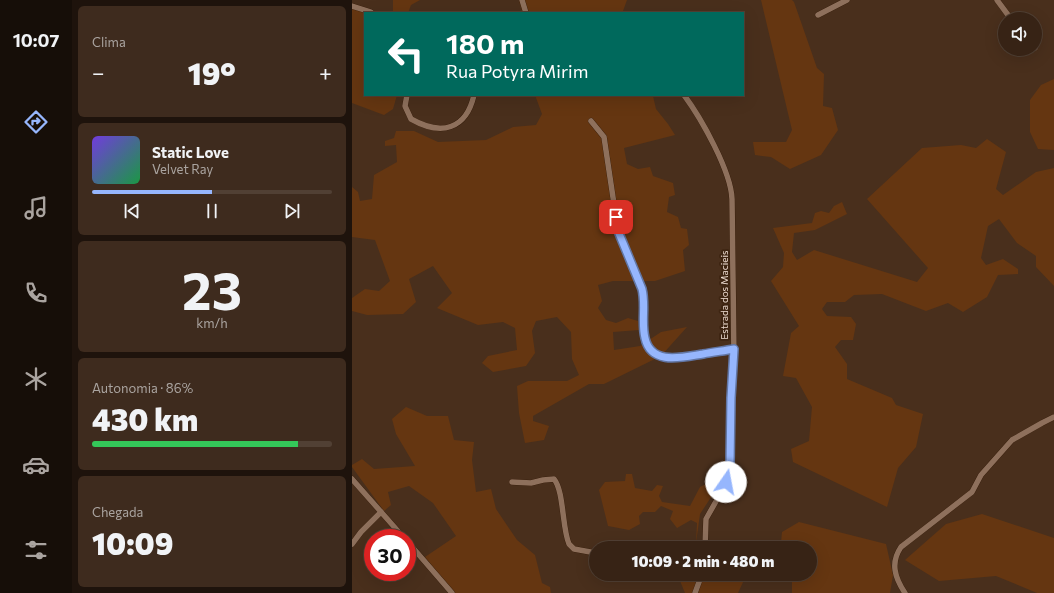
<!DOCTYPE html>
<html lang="pt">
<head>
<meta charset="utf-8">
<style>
  :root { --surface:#372315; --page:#3e2b1e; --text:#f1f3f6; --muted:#aaa4a0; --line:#514034; --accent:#96b6fd }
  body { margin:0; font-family:Commissioner,sans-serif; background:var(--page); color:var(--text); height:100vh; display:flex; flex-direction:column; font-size:15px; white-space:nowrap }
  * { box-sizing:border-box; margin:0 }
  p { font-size:13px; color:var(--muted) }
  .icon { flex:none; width:22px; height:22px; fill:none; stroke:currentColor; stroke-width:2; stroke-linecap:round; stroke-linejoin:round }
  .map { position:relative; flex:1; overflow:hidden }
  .drawer { display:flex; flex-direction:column; gap:6px; padding:6px; background:#1e130c; width:280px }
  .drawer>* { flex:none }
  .hud { position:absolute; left:12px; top:12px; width:380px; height:84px; border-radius:0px; box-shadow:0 4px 16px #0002,0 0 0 1px var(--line); background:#00695c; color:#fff; overflow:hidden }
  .controls { position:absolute; left:646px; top:12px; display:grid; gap:8px }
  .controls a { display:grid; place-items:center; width:44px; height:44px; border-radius:50%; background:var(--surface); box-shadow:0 4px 16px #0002,0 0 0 1px var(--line); font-size:20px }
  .speed { position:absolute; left:12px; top:529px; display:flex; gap:8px; font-size:20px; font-weight:700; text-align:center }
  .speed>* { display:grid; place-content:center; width:52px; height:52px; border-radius:50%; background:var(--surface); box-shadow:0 4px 16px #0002,0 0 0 1px var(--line); line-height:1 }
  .speed .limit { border:6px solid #d22; background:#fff; color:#111 }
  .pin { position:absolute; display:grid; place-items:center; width:34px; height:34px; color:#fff; margin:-17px; border-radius:8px; box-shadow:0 2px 6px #0006 }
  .me { position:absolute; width:44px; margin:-22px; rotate:12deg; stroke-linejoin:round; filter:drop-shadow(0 0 3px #0008) }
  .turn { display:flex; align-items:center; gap:14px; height:84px; padding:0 16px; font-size:18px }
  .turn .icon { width:52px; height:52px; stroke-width:2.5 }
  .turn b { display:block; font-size:28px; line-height:34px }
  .big { font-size:30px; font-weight:800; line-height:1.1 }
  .drawer .widget { flex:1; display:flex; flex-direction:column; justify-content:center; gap:6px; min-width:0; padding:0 14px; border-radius:6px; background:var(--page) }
  .drawer .dial { align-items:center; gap:0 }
  .dial b { font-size:52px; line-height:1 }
  .song { display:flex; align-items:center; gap:12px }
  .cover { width:48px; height:48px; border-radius:6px; background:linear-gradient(135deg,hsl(260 70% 55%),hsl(140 70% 35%)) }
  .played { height:4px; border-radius:2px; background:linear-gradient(90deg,var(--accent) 50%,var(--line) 50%) }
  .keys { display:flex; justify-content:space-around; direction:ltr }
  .heat { display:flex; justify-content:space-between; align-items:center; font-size:22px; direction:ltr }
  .charge { height:6px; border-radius:3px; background:linear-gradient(90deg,#34c759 86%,var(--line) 0) }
  .trip { position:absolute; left:237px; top:541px; width:228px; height:40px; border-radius:20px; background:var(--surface); box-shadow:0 4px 16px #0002,0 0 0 1px var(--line); font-weight:800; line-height:40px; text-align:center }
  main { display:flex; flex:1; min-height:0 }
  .menu { display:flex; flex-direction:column; width:72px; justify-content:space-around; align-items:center; background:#160e08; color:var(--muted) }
  .menu .icon { width:28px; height:28px }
  .menu .selected { color:var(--accent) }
  .menu b { font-size:18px; color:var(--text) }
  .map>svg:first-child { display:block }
  .green { fill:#653611 }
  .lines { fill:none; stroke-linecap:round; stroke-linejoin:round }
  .minor-casing { stroke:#2e1604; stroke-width:6 }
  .minor { stroke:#8e705c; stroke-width:5.5 }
  .route-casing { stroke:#6276a4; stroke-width:10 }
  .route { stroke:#96b6fd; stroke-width:7 }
  .labels { text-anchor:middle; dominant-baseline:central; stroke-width:4; stroke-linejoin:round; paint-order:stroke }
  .street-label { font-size:10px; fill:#ead9ce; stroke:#3e2512 }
</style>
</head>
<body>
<main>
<nav class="menu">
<b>10:07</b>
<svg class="icon selected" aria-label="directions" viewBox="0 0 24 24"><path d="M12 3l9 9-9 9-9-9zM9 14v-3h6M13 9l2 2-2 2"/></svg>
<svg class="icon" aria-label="music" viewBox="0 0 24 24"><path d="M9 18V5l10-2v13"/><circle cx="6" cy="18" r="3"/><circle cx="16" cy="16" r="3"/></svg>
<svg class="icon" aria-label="phone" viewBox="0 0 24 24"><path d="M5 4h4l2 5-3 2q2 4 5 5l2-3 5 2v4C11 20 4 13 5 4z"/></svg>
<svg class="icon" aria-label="climate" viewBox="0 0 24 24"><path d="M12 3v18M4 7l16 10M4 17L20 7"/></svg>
<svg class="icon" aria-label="car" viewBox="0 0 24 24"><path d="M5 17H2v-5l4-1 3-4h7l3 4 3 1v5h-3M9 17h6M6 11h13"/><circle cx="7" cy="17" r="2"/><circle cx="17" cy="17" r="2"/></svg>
<svg class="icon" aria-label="filters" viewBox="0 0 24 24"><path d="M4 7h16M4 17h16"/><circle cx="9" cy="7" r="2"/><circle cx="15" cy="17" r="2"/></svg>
</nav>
<section class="drawer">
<div class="widget"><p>Clima</p>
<div class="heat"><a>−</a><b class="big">19°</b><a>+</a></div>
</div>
<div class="widget">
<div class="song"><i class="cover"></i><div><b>Static Love</b><p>Velvet Ray</p></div></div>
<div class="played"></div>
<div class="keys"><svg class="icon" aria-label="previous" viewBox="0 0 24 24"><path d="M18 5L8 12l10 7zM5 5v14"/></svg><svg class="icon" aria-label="pause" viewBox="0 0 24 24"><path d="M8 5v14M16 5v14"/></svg><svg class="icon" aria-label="next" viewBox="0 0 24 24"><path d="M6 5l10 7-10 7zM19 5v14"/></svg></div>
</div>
<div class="widget dial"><b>23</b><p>km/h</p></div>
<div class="widget"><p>Autonomia · 86%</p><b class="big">430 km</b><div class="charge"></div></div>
<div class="widget"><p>Chegada</p><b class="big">10:09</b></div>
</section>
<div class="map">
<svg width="702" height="593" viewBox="0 0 702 593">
  <rect width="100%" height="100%" fill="#492f1c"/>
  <g class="green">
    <polygon points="41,0 68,0 59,5 56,13 41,13"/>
    <polygon points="167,0 275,0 271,11 272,13 170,13"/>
    <polygon points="409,0 440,0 442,2 465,68 472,74 471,106 480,108 486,130 469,155 438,169 419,157 403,155 401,142 434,142 440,130"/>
    <polygon points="6,7 13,15 13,95 45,95 41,109 32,115 0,103 0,8"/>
    <polygon points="702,79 702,150 686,149 678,132 678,100 689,85"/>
    <polygon points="183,95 303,95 301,96 304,109 316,124 323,135 272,148 275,164 286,169 298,167 301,176 321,183 323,195 317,197 315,212 326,217 329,228 335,229 337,245 331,250 333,271 303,281 261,281 246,285 250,301 246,308 254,320 264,323 276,318 286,321 287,330 261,332 262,350 288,346 309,332 335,327 309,356 252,384 237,384 181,416 181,421 197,426 192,440 173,443 167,413 165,386 176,381 215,381 227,375 220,359 219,332 205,317 184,321 180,331 183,353 174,366 141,372 130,363 136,356 165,350 163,328 151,322 126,325 85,308 100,293 81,266 57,279 64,302 51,314 15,315 0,311 0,298 13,289 27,291 38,281 23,240 0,237 0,187 6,192 8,201 20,199 22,175 45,162 44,145 33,146 33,141 42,138 44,131 62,131 86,142 134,140 161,127 184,125 190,114"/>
    <polygon points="635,139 654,152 644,189 651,195 684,172 702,168 702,286 684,267 684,256 665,243 647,219 636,226 629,258 634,265 651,259 666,269 666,274 646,275 635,297 611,312 596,303 574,311 530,294 502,295 493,302 475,302 470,309 475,316 499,317 504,324 501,340 489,340 483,347 495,364 495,379 540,398 544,405 571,414 564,447 546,468 535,507 441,462 439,449 457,441 460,407 444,378 431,376 439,333 447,326 419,281 431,267 432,253 421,228 460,223 463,213 469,211 477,213 482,206 490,202 495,214 463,230 442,233 440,252 445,260 462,250 565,282 576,268 515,199 570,148 609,145 624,148"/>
    <polygon points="54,407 75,416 96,416 102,440 122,442 120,460 124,492 139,489 144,509 165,540 183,555 190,583 198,587 199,593 101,593 73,557 104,536 81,503 57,486 36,492 39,505 32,511 0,467 0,465 10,459 22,469 63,466 44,434 40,419"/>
    <polygon points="375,450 373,476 348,514 344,543 345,523 339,520 325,528 318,519 321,511 309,506 303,512 291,512 287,516 288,524 277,530 256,526 247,490 253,482 273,481 274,474 280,474 283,488 300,491 305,485 311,486 307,496 310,502 338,506 348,487 356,483 357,471 372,462"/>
    <polygon points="630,514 702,538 702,593 685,593 644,576 587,581 553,560 594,524"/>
    <polygon points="447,522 534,544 541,575 538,593 440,593 440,574 458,574 458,548 434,548 429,543 430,532"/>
    <polygon points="328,574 342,574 343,576 350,574 392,574 392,580 386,593 333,593 326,576"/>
  </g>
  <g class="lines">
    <defs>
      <g id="minor">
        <polyline points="170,0 174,13"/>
        <polyline points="645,0 659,19"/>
        <polyline points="0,6 19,12"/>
        <polyline points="466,15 495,0"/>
        <polyline points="683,47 683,48"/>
        <path d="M55 95 53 106 59 119C89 136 114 130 122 95"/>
        <path d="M332 95C349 118 379 171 380 199L382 357 379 398V464L375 482 354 519 353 548"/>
        <polyline points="239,121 252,137 266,231 282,267 291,295 291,329 293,340 296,348 299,352 306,356 321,359 382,349"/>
        <polyline points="0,479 52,538"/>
        <path d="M160 482 179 483 191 480 202 479C212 491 210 528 217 544L222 549 244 553"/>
        <polyline points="55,541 100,593"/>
        <polyline points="0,544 9,532 29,512"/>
        <polyline points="343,593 350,574"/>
        <path d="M553 593C543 578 538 563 549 547L620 492 629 475 660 440 690 423 702 417"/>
      </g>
    </defs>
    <use href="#minor" class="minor-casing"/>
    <use href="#minor" class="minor"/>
  </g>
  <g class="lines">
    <defs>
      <path id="route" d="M264 217 266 231 290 289C294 305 289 322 293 338 299 366 331 357 351 354 361 352 371 351 382 349L379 398 378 464 374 482"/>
    </defs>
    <use href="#route" class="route-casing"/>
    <use href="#route" class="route"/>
  </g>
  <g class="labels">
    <g class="street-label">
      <text transform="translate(372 295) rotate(-90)">Estrada dos Macieis</text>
    </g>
  </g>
</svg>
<div class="controls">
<a><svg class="icon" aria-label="sound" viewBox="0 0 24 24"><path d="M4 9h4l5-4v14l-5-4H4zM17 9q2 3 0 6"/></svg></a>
</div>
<div class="speed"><div class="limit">30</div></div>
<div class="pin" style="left:264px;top:217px;background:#d93025"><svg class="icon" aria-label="arrive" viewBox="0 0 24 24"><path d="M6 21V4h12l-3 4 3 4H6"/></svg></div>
<svg class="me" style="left:374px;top:482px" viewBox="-20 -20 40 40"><circle r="19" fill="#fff"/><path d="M0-13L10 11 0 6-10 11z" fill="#96b6fd"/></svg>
<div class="trip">10:09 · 2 min · 480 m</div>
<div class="hud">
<div class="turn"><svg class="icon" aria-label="left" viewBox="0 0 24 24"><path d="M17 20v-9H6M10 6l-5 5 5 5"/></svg><div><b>180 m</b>Rua Potyra Mirim</div></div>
</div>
</div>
</main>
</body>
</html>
